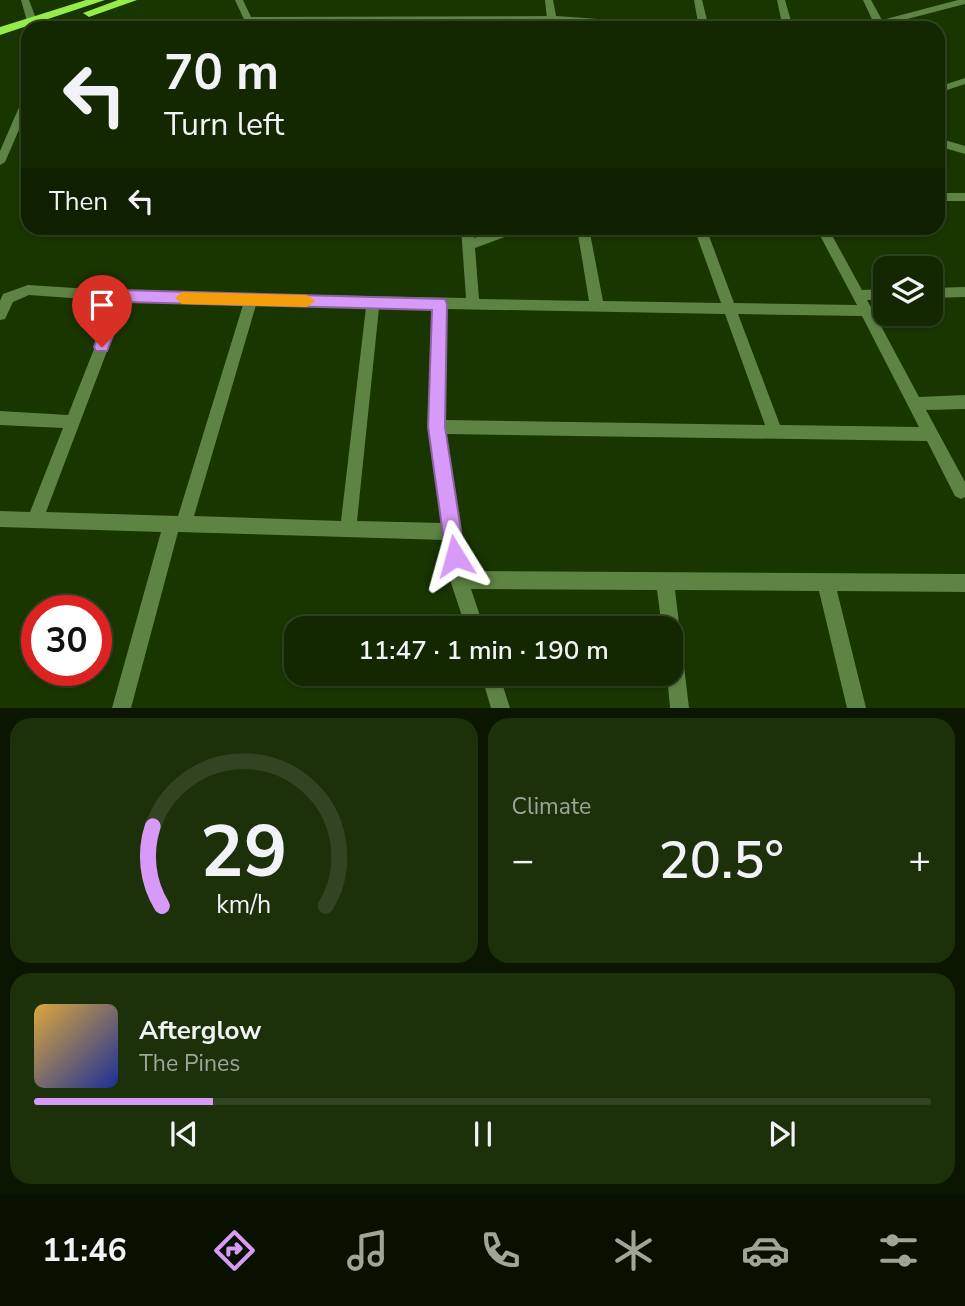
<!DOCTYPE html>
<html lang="en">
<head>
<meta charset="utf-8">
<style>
  :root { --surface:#132800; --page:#1c300a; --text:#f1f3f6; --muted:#9da699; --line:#324422; --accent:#d89af8 }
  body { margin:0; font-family:"Nunito Sans",sans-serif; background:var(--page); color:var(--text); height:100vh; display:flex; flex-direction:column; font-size:26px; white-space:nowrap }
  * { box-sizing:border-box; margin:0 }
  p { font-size:23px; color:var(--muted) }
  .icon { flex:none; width:38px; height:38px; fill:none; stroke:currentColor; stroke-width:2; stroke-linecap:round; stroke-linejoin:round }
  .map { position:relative; height:708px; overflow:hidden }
  .sheet { display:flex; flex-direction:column; gap:10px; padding:10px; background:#0a1600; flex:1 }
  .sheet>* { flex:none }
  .banner { position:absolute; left:21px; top:21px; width:924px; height:214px; border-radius:21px; box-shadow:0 2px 5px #0004,0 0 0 2px var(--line); background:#132800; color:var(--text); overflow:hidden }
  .fabs { position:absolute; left:873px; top:256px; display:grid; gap:14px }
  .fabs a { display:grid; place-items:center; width:70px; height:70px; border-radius:14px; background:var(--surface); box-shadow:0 2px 5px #0004,0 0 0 2px var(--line); font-size:35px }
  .speed { position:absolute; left:21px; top:595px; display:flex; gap:14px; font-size:35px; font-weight:700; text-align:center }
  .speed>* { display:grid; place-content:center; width:91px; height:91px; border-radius:50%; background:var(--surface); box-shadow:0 2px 5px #0004,0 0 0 2px var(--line); line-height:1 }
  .speed .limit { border:10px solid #d22; background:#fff; color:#111 }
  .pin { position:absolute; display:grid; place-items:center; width:60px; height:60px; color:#fff; margin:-72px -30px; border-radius:50% 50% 50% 0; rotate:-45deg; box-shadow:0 0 7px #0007 }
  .pin .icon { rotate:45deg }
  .me { position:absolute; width:77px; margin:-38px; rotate:352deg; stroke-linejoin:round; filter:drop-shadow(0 0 5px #0008) }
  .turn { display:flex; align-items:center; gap:24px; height:147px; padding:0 28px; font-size:32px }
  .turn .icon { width:91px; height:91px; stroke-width:2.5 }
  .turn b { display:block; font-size:49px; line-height:60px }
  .then { display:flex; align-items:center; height:66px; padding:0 28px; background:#0003; gap:14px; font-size:26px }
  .big { font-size:52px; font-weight:600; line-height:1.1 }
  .sheet .tile { flex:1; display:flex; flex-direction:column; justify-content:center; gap:10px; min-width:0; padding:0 24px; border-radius:21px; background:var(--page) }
  .sheet .dial { align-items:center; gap:0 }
  .dial svg { height:182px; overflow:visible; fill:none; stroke:var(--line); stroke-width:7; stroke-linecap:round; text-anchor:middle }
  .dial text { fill:var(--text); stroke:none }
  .song { display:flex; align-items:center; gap:21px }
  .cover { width:84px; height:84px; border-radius:10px; background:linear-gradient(135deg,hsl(40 70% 55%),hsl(230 70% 35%)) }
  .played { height:7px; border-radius:4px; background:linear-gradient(90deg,var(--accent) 20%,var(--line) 20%) }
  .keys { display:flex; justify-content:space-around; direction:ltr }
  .heat { display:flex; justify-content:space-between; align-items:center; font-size:38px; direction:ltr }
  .sheet .tiles { flex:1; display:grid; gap:10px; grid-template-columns:1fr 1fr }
  .tile:last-child { grid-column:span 2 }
  .trip { position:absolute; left:284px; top:616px; width:399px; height:70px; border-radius:21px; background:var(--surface); box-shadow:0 2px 5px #0004,0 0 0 2px var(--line); font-weight:600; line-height:70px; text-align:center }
  .tab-bar { display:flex; height:112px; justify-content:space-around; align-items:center; background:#081000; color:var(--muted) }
  .tab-bar .icon { width:49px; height:49px }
  .tab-bar .on { color:var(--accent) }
  .tab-bar b { font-size:32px; color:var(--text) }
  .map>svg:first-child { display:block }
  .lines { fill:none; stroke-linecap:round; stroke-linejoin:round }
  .service { fill:#5e8444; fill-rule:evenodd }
  .minor { fill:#5e8444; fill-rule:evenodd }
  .trunk { fill:#95eb4c; fill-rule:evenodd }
  .route { fill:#d89af8; stroke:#8c64a1; stroke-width:2 }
  .slow { fill:#f59e0b }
</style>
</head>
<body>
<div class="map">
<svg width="965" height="708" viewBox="0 0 965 708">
  <rect width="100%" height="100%" fill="#193500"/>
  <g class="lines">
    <g class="service">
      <polygon points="235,0 243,0 251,17 551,16 555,18 551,20 253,21 256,28 248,28"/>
      <polygon points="58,20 65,22 62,28 54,28"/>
      <polygon points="28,95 28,109 5,162 0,165 0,151 23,98"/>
    </g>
    <g class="minor">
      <polygon points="21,0 29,0 37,21 35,23 27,21"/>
      <polygon points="545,0 553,0 556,16 683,25 688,28 646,28 557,21 558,28 548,28"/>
      <polygon points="694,0 702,0 709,28 699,28"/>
      <polygon points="777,0 785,0 793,28 783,28"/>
      <polygon points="863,0 871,0 882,20 958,0 965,0 965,4 884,25 886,28 876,28"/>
      <polygon points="965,78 965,84 938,93 938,87"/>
      <polygon points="938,138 965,146 965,154 938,146"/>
      <rect x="938" y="193" width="27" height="8"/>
      <path d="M461 228H473L474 238 505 228H523L521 231 475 248 479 299 589 301 577 228H589L603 301 721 303 694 228H706L734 303 857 305 816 228H828L862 290 886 289V299L867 300 919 397 965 395V409L926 410 965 482V497L961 499 955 496 927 441 445 434 466 571 965 574V592L837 591 866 708H847L819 591 675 590 689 708H670L667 674H670V628H662L657 590 471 589 484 628H466L450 580 445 540 178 532 131 708H112L161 532 0 527V511L30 512 63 428 0 425V411L68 415 113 301 29 295 13 302 5 319 0 320V301L3 294 28 285 121 291 466 298ZM126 301 243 305 178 516 46 512ZM256 305 366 307 341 521 194 516ZM379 308 432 309 428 427 442 523 357 521ZM446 309 725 314 765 425 444 420ZM738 314 862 316 919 427 780 425Z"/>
      <polygon points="965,287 965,297 931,298 931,288"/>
      <polygon points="481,674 499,674 510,708 491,708"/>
    </g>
    <g class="trunk">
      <polygon points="86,0 105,0 0,35 0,27"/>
      <polygon points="118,0 137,0 89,17 83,13"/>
    </g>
  </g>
  <polygon class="route" points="121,290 445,299 447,304 445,427 465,556 462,563 455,566 448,563 446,556 428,427 432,310 126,302 107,351 96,351 94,347 113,296"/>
  <polygon class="slow" points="182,292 307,295 315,301 307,307 182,304 175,298"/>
</svg>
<div class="fabs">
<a><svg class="icon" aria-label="layers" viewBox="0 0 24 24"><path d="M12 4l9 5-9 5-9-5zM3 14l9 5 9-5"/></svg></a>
</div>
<div class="speed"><div class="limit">30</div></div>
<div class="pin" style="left:102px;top:347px;background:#d93025"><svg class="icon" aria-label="arrive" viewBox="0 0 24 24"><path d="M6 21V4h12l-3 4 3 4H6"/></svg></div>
<svg class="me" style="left:455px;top:556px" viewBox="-20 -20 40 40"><path d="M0-17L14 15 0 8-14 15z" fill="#d89af8" stroke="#fff" stroke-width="4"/></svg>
<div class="trip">11:47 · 1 min · 190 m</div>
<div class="banner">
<div class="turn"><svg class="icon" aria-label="left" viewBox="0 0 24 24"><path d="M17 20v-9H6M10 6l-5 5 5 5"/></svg><div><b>70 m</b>Turn left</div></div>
<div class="then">Then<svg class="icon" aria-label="left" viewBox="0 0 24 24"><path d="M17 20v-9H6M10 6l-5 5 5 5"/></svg></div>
</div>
</div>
<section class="sheet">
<div class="tiles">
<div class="tile dial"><svg viewBox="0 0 100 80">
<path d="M14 69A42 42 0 1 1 86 69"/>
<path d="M14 69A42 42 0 0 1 10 34" stroke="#d89af8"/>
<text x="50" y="56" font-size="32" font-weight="700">29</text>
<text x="50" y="72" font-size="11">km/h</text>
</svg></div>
<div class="tile"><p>Climate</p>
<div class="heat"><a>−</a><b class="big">20.5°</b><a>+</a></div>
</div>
<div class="tile">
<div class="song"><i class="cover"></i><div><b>Afterglow</b><p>The Pines</p></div></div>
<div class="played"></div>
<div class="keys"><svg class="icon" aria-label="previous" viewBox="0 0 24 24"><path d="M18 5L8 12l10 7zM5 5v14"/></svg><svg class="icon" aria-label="pause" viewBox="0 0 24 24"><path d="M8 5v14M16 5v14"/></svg><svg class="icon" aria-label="next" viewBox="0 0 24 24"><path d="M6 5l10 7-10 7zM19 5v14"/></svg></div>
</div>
</div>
</section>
<nav class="tab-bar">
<b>11:46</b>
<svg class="icon on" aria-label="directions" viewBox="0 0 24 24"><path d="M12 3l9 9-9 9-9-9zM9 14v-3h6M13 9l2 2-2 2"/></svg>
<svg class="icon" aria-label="music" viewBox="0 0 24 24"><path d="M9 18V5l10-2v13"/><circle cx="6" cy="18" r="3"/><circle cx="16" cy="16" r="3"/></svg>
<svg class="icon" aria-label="phone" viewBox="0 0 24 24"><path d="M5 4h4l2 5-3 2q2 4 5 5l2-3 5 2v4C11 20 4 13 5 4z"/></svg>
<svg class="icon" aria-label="climate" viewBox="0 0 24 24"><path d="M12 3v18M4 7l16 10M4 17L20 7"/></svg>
<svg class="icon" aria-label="car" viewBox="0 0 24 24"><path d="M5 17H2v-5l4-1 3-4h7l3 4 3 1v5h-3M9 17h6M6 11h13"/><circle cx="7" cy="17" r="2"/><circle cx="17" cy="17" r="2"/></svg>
<svg class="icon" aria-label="filters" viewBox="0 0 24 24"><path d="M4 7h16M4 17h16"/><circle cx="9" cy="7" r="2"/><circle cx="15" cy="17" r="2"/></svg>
</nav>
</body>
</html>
